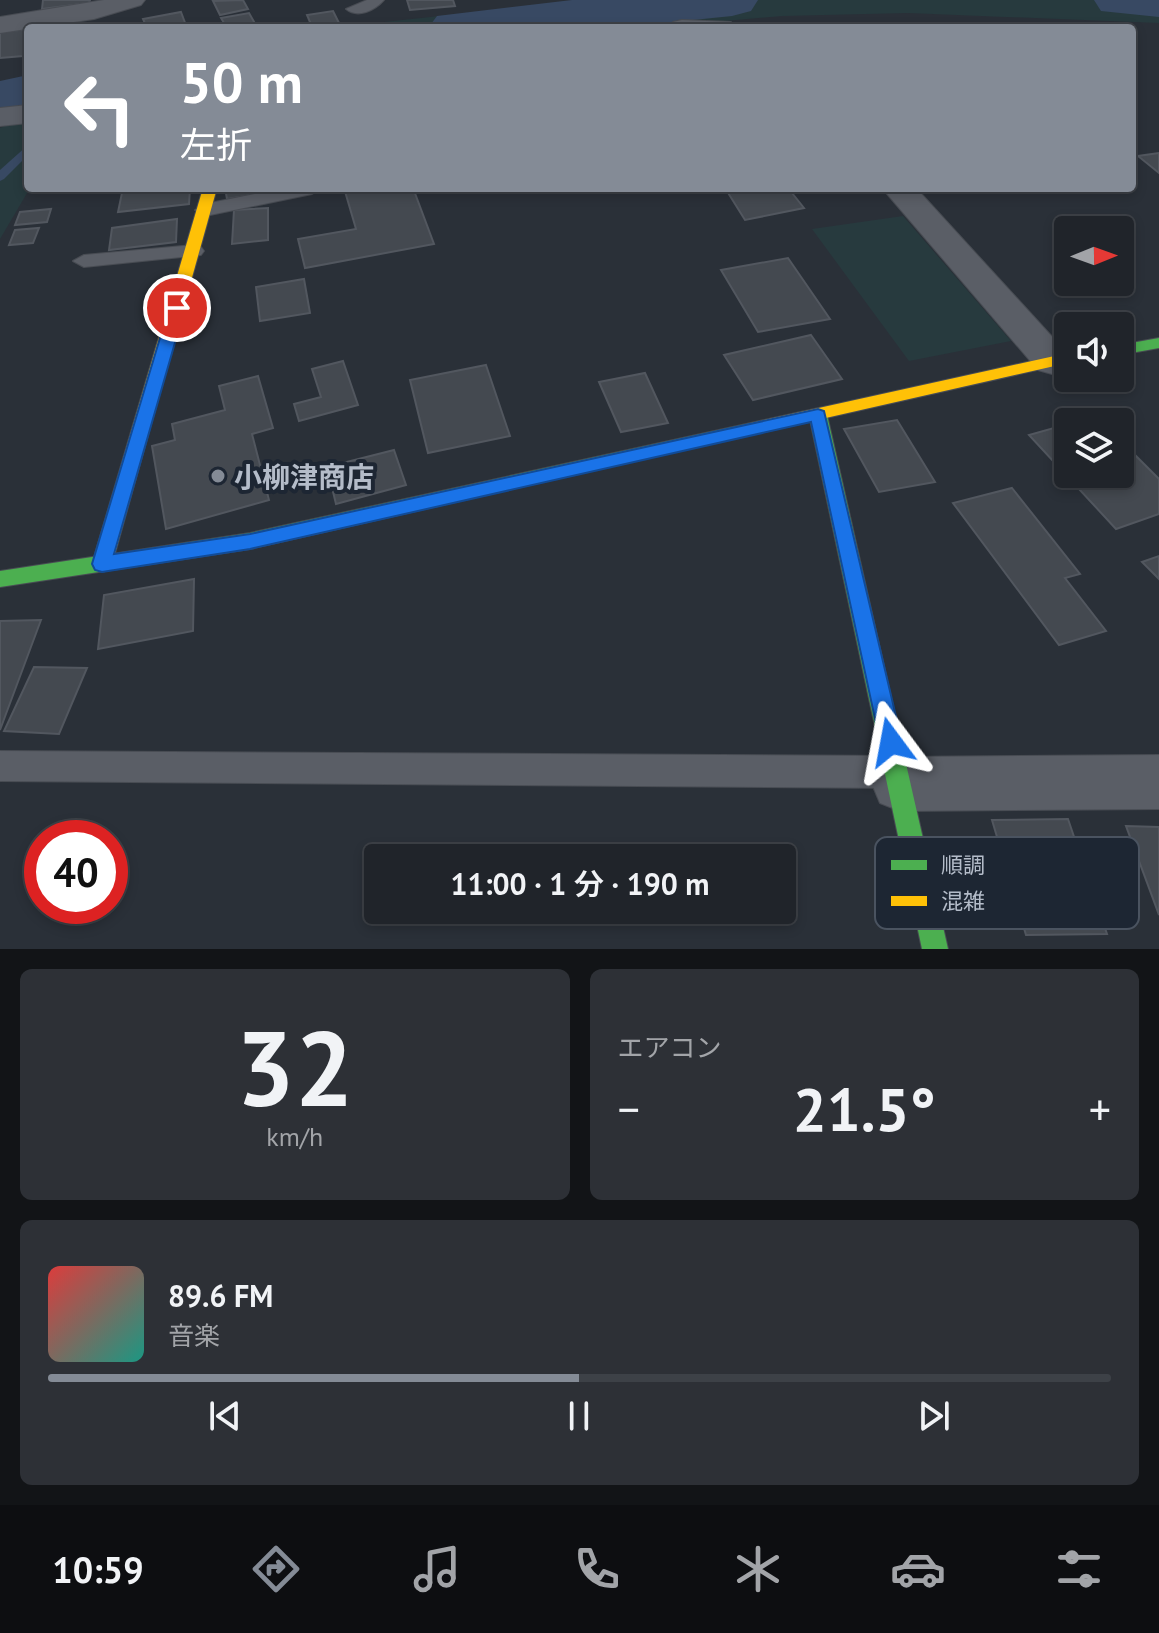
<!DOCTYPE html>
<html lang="ja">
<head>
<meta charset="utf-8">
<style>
  :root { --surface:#20242a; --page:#2d3036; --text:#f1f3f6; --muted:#a2a4a8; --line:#3d4147; --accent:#848b96 }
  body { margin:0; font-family:"PT Sans","Noto Sans JP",sans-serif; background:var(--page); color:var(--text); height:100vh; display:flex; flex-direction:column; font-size:30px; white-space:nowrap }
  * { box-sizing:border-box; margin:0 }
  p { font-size:26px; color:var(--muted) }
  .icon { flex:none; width:44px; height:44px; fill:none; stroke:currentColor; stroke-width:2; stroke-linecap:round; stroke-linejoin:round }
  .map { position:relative; height:949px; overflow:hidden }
  .panel { display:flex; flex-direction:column; gap:20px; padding:20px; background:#121417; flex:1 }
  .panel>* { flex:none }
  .guide { position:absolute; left:24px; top:24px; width:1112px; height:168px; border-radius:8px; box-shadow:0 4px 12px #0003,0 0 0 2px var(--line); background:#848b96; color:#fff; overflow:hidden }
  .needle { width:52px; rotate:89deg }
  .fabs { position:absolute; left:1054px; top:216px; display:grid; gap:16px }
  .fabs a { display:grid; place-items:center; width:80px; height:80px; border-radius:8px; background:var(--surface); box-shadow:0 4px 12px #0003,0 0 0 2px var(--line); font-size:40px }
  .speed { position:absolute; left:24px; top:820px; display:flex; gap:16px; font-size:40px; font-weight:700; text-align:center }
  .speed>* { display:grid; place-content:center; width:104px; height:104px; border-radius:50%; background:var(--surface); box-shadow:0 4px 12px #0003,0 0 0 2px var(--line); line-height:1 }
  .speed .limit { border:12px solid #d22; background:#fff; color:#111 }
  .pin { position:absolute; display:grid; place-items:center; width:68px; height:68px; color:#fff; margin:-34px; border:4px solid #fff; border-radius:50%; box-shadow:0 2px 8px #0007 }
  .me { position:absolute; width:88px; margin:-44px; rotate:347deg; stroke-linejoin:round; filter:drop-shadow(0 0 6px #0008) }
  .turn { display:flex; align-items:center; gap:28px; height:168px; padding:0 24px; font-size:36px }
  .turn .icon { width:104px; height:104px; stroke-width:2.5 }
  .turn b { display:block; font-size:56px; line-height:68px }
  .big { font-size:60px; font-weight:600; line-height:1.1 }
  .panel .widget { flex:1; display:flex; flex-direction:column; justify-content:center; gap:12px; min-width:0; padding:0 28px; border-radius:12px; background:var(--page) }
  .panel .dial { align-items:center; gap:0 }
  .dial b { font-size:104px; line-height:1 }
  .song { display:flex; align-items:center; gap:24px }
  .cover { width:96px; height:96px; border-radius:12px; background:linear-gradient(135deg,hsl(0 70% 55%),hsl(170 70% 35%)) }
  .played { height:8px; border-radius:4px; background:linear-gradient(90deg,var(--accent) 50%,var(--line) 50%) }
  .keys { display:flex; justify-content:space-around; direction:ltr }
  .heat { display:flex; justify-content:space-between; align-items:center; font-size:44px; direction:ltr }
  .panel .tiles { flex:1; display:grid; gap:20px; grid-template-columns:1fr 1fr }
  .widget:last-child { grid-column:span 2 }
  .trip { position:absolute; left:364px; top:844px; width:432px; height:80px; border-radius:8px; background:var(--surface); box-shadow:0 4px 12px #0003,0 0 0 2px var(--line); font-weight:600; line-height:80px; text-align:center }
  .tabs { display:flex; height:128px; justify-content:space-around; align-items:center; background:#0d0e11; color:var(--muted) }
  .tabs .icon { width:56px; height:56px }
  .tabs .active { color:var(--accent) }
  .tabs b { font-size:36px; color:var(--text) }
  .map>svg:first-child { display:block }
  .green { fill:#273a3e }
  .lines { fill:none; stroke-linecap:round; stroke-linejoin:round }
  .stream { fill:#384963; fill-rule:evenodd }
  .river { fill:#384963; fill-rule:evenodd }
  .building { fill:#444950; stroke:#52575f; stroke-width:2 }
  .lane-casing { stroke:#484c53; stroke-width:2 }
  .street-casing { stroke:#484c53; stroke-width:2 }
  .fast-casing { stroke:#484c53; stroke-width:2 }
  .slow-casing { stroke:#484c53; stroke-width:2 }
  .lane { fill:#5a5e66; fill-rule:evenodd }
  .street { fill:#5a5e66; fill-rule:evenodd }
  .fast { fill:#4caf50; fill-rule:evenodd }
  .slow { fill:#ffc107; fill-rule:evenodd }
  .route { fill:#1a73e8; stroke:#114b97; stroke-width:2 }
  .poi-dot { fill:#848b96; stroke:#1d2633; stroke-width:3 }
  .labels { text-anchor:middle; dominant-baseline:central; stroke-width:8; stroke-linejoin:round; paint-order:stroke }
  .poi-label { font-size:28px; font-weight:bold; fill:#b4bcc9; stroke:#1d2633; text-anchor:start }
  .key { fill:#1d2633; stroke:#4a5360; stroke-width:2 }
  .key-label { font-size:22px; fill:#b4bcc9 }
</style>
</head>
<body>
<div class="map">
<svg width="1159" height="949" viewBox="0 0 1159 949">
  <rect width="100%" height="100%" fill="#2a3038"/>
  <g class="green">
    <polygon points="590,0 1159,0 1159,23 908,13 782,16 646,28 328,28"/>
    <polygon points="28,80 30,188 0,239 0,128 24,118 0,117 0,84"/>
    <polygon points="903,216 1011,341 909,361 812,229"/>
  </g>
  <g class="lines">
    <polygon class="stream" points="28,145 28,155 4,179 0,181 0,170"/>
    <g class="river">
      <polygon points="572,0 758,0 751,11 732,16 615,28 428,28 437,16"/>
      <polygon points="1094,0 1159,0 1159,17 1101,11"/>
      <polygon points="28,75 28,111 0,117 0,81"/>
    </g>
  </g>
  <g class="building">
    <polygon points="43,0 90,0 89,3 42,9"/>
    <polygon points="243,0 248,9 220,15 213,1"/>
    <polygon points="407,0 453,0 455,6 410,10"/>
    <polygon points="333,11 339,23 312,27 307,15"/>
    <polygon points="181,12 187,28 147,28 143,19"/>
    <polygon points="249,13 257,27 227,28 221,18"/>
    <polygon points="28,29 23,56 0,58 0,32"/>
    <polygon points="1159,153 1159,173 1138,156"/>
    <polygon points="123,188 190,188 189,204 118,212"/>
    <polygon points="225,188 256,188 257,194 227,199"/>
    <polygon points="344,188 413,188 434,244 305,268 298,239 356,229"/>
    <polygon points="725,188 788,188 804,208 745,220"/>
    <polygon points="268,208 268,240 232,244 234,210"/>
    <polygon points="51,209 47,222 15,225 20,212"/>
    <polygon points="177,219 176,242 109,250 112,228"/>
    <polygon points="39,228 33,243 9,245 15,230"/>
    <polygon points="788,258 830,319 758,332 721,270"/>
    <polygon points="304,279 310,313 260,321 256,287"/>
    <polygon points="811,335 842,379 753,400 724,355"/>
    <polygon points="343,361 358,405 299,421 294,404 321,397 312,369"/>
    <polygon points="486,365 510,436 428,453 410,380"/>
    <polygon points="645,373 668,423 621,432 599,382"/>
    <polygon points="258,376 273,428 252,434 269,500 166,529 152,446 175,440 172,424 225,410 219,386"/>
    <polygon points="897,420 935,482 879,492 844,429"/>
    <polygon points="1068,424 1068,474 1120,474 1120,440 1159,479 1159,514 1116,529 1029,435"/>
    <polygon points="394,450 406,485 336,504 327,467"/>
    <polygon points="1012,488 1080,574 1065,578 1106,631 1059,645 953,503"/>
    <polygon points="1159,556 1159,579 1142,562"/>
    <polygon points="194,579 193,631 98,649 104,595"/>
    <polygon points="41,620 0,730 0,621"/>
    <polygon points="34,667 87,668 59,734 4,731"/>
    <polygon points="1068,819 1107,934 1026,935 992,820"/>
    <polygon points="1126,826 1159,827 1159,915"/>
  </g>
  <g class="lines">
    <defs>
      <g id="lane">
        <path d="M367 0H384C375 10 358 19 346 9Z"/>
        <polygon points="284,188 322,188 312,194 205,216 195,210 205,204"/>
        <polygon points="194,245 201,247 204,251 201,255 84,267 73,261 84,255"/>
        <polygon points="0,751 898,756 910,761 914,772 910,783 898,788 0,781"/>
      </g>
      <g id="street">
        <polygon points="104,0 145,0 141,5 94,19 0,33 0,17"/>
        <polygon points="682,20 731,22 735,28 669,28 673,22"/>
        <polygon points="28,105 28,123 0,126 0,108"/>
        <polygon points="882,188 916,188 1066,352 1066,370 1052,374 1038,370"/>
        <polygon points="1159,755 1159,809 900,811 880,803 872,784 880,765 900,757"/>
      </g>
      <g id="fast">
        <polygon points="1159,338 1159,348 1120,355 1120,345"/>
        <polygon points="818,409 827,415 948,949 922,949 809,415"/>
        <polygon points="751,423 760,429 757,433 250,549 0,587 0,571 250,533"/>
      </g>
      <g id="slow">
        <polygon points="203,188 217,188 112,564 109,570 102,572 95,570 92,564"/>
        <polygon points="1068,353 1068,363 751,435 742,429 751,423"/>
      </g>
    </defs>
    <use href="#lane" class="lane-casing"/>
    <use href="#street" class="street-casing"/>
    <use href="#fast" class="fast-casing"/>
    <use href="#slow" class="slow-casing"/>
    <use href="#lane" class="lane"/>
    <use href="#street" class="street"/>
    <use href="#fast" class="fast"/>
    <use href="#slow" class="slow"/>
  </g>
  <polygon class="route" points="177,303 185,308 114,554 250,534 818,409 824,411 902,742 899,749 891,752 883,749 880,742 811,422 250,549 102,572 95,570 92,564 169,308"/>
  <circle class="poi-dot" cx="218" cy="476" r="8"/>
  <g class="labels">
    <g class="poi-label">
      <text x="234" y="476">小柳津商店</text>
    </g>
  </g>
  <rect x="875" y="837" width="264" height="92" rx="12" class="key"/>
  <rect x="891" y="860" width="36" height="10" fill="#4caf50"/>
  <rect x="891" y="896" width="36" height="10" fill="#ffc107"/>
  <g class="key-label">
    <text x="941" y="873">順調</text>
    <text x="941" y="909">混雑</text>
  </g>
</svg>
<div class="fabs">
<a><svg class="needle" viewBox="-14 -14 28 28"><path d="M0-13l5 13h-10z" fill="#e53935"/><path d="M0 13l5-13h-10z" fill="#a2a4a8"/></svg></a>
<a><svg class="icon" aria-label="sound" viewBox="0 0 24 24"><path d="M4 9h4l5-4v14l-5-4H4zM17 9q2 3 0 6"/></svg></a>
<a><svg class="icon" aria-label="layers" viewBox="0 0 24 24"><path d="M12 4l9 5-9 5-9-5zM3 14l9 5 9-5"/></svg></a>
</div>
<div class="speed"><div class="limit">40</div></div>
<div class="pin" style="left:177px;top:308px;background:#d93025"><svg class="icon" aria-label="arrive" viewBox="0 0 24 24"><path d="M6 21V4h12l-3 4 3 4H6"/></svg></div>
<svg class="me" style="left:891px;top:742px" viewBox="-20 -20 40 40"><path d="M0-17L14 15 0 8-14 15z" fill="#1a73e8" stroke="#fff" stroke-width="4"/></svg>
<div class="trip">11:00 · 1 分 · 190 m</div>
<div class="guide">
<div class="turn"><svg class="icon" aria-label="left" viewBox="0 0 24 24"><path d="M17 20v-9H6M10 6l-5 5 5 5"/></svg><div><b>50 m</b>左折</div></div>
</div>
</div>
<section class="panel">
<div class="tiles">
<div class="widget dial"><b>32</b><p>km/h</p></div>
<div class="widget"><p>エアコン</p>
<div class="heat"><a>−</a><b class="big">21.5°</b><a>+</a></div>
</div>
<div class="widget">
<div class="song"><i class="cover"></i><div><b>89.6 FM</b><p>音楽</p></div></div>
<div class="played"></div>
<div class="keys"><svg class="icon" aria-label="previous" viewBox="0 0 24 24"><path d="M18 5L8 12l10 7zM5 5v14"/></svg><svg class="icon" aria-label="pause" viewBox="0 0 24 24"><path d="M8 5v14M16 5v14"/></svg><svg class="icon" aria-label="next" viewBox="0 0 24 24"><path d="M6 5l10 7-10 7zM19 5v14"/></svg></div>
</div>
</div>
</section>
<nav class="tabs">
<b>10:59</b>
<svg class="icon active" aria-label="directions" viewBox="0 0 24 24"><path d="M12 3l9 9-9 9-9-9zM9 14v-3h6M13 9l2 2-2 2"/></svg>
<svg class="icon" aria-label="music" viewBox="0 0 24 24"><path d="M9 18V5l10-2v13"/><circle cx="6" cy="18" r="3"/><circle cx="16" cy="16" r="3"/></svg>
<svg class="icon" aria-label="phone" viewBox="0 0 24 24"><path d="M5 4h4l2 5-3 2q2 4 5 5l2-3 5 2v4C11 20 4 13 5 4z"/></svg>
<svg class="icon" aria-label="climate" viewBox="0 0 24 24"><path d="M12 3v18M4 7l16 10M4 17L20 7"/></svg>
<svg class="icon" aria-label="car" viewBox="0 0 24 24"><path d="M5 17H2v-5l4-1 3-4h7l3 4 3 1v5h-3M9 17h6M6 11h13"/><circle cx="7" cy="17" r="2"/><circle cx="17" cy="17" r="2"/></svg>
<svg class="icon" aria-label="filters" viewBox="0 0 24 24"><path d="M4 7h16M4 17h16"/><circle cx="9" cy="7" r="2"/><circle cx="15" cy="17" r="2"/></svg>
</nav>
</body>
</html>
